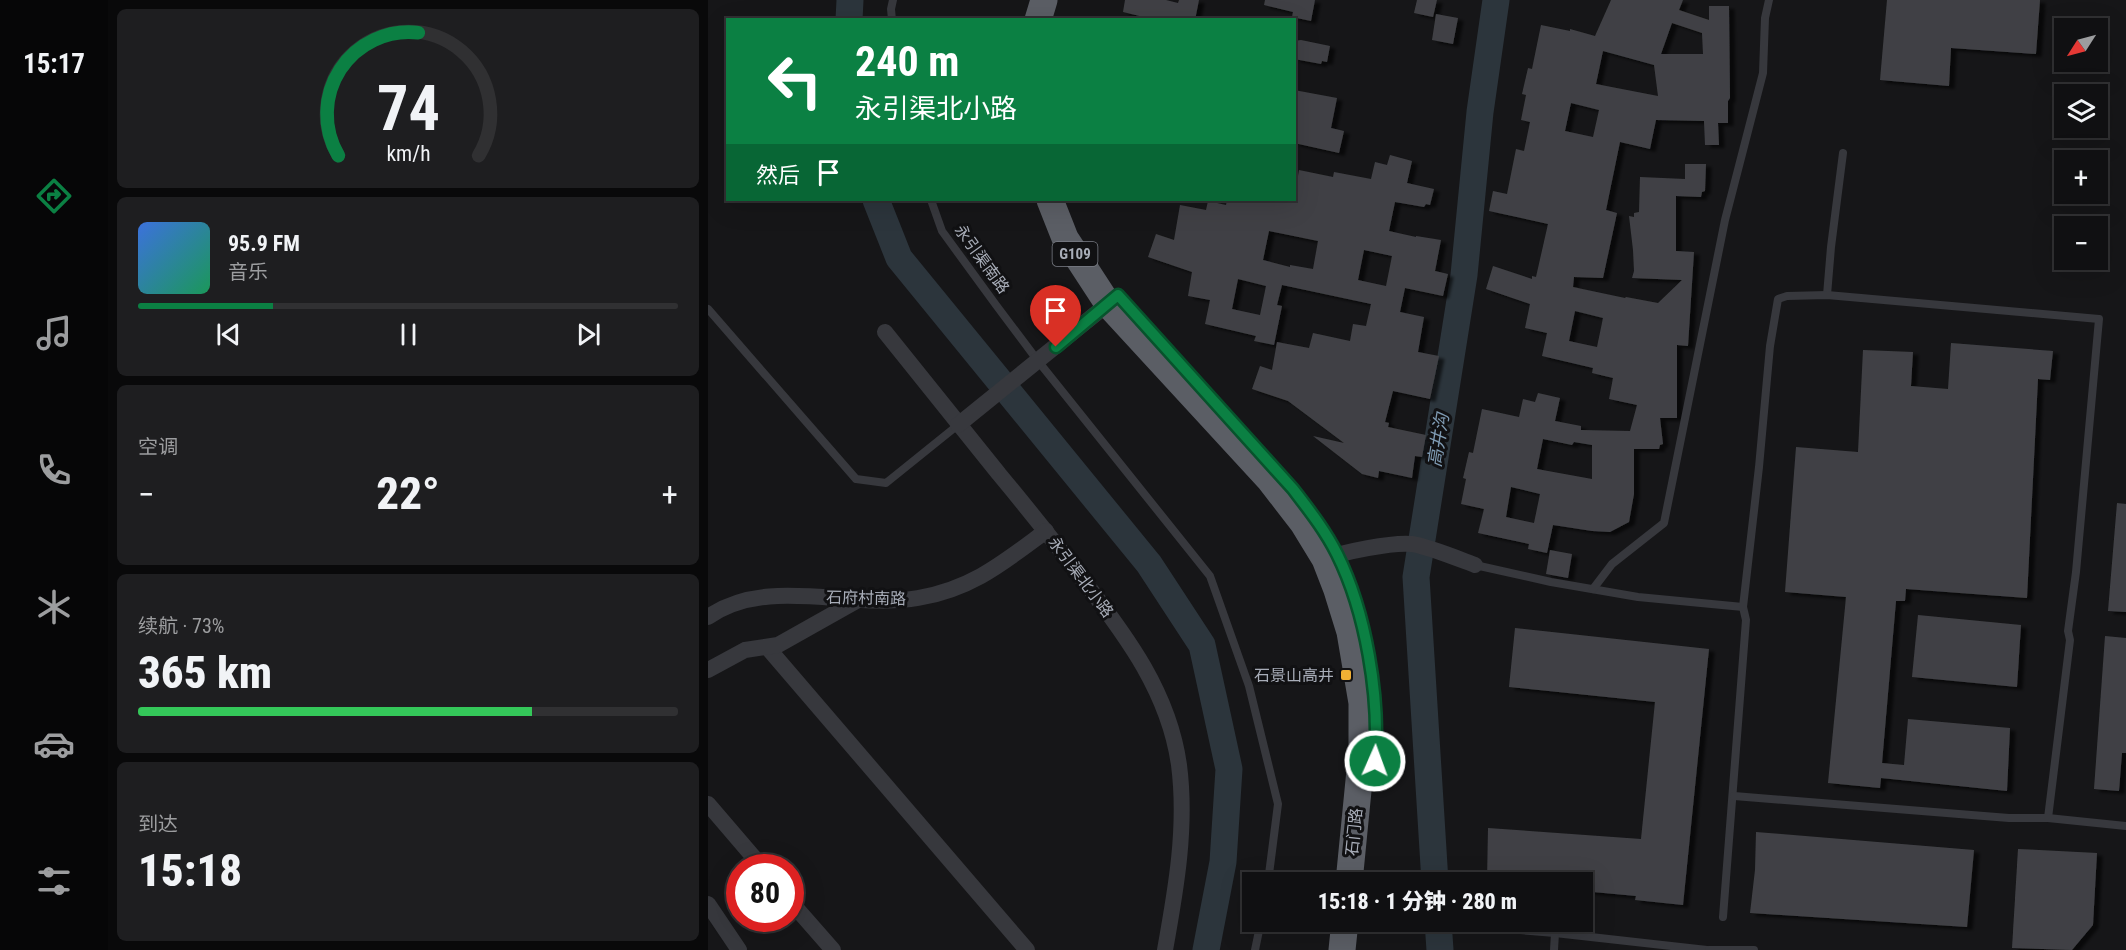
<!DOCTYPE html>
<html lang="zh">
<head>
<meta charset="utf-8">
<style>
  :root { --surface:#101012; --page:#1e1e20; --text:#f1f3f6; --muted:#9c9d9f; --line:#303032; --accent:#0b8043 }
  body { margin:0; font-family:"Roboto Condensed","Noto Sans SC",sans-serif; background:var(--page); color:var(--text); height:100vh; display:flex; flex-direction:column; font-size:22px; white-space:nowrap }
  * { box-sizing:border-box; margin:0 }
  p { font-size:20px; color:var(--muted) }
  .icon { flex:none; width:33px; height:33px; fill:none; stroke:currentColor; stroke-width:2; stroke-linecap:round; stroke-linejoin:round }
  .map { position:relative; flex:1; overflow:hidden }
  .side { display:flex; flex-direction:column; gap:9px; padding:9px; background:#09090a; width:600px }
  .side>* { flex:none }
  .banner { position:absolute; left:18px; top:18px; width:570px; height:183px; border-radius:0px; box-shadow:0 6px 24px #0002,0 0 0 2px var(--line); background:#0b8043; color:#fff; overflow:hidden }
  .needle { width:39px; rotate:234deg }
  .fabs { position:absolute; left:1346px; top:18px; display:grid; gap:12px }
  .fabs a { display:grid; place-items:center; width:54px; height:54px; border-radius:0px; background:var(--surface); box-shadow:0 6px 24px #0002,0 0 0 2px var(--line); font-size:30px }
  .speed { position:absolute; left:18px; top:854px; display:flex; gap:12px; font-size:30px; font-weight:700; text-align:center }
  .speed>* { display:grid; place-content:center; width:78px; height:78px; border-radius:50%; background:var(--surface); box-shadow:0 6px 24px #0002,0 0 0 2px var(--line); line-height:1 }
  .speed .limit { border:9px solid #d22; background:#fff; color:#111 }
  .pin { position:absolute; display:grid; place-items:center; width:51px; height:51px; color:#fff; margin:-62px -26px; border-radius:50% 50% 50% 0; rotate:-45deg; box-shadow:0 0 6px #0007 }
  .pin .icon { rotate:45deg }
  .me { position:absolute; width:66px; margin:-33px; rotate:2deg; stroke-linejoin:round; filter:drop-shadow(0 0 4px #0008) }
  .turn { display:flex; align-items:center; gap:21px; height:126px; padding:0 30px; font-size:27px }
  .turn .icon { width:78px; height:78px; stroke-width:2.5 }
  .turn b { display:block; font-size:42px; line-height:51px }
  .then { display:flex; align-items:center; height:57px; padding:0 30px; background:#0003; gap:12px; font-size:22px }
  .big { font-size:45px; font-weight:800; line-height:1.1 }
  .side .widget { flex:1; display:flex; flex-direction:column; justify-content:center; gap:9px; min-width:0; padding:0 21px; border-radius:9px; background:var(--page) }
  .side .dial { align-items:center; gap:0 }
  .dial svg { height:156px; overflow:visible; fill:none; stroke:var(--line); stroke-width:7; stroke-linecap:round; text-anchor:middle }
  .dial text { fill:var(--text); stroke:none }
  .song { display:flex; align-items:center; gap:18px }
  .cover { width:72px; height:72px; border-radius:9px; background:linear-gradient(135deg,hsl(220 70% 55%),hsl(150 70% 35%)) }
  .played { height:6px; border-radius:3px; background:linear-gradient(90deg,var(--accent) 25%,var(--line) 25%) }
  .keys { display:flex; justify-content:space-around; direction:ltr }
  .heat { display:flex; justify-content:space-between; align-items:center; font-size:33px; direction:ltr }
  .charge { height:9px; border-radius:4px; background:linear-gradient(90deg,#34c759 73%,var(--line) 0) }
  .trip { position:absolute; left:534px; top:872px; width:351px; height:60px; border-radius:0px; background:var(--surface); box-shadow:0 6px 24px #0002,0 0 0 2px var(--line); font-weight:800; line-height:60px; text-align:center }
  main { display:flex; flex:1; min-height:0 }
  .menu { display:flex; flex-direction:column; width:108px; justify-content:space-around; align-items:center; background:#060607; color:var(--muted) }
  .menu .icon { width:42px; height:42px }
  .menu .active { color:var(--accent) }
  .menu b { font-size:27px; color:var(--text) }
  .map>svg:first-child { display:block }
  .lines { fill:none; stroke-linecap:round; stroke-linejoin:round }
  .river { stroke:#2c353c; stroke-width:27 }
  .building { fill:#404145; fill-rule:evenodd; filter:url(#shadow) }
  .service { stroke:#37383d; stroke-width:8 }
  .minor { stroke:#37383d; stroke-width:16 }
  .trunk { stroke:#5b5e65; stroke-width:27 }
  .route-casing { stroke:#07532c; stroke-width:15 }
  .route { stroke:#0b8043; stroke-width:10 }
  .poi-dot { fill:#f2b134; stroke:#111113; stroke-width:2 }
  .labels { text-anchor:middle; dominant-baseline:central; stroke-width:6; stroke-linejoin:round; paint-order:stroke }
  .shield { fill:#111113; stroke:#7b7e86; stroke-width:1.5 }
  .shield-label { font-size:15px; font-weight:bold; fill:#a8adb8 }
  .street-label { font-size:16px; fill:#a8adb8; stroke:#111113 }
  .poi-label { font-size:16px; fill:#a8adb8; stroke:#111113; text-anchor:end }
  .water-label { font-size:18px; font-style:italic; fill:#7f9bb3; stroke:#111113 }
</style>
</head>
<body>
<main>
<nav class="menu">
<b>15:17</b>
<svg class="icon active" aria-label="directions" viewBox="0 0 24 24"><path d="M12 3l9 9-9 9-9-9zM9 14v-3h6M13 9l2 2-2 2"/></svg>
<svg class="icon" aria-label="music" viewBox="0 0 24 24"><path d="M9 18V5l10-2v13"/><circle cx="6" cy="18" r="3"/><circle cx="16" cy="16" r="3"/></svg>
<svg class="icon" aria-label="phone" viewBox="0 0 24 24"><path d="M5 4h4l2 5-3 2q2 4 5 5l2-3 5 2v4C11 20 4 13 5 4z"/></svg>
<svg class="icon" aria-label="climate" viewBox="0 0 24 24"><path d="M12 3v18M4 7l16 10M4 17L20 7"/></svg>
<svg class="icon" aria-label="car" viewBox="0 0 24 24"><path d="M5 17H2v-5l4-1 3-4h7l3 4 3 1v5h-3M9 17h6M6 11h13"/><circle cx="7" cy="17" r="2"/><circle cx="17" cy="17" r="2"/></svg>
<svg class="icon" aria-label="filters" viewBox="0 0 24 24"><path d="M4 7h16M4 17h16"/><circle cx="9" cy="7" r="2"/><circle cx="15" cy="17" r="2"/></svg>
</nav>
<section class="side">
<div class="widget dial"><svg viewBox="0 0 100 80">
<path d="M14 69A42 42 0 1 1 86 69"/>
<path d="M14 69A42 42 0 0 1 55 6" stroke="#0b8043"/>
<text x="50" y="56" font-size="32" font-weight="700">74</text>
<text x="50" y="72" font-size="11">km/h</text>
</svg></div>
<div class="widget">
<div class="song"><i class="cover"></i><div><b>95.9 FM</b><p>音乐</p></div></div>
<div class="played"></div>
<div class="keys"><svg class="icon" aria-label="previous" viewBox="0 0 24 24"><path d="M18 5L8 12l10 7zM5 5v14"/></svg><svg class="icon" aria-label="pause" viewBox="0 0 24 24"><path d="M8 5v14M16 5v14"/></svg><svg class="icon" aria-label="next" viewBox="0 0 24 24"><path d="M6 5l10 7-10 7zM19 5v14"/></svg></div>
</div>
<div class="widget"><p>空调</p>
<div class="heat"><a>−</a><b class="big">22°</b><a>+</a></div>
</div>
<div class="widget"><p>续航 · 73%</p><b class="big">365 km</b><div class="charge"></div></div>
<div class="widget"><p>到达</p><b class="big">15:18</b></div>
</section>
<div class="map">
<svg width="1418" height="950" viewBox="0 0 1418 950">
  <defs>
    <filter id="shadow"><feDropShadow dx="5.5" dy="3" stdDeviation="1.5" flood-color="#0009"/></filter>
  </defs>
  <rect width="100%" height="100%" fill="#161618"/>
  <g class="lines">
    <g class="river">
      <polyline points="141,20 142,0"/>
      <polyline points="168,200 191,258 441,564 494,645 521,769 515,862 498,950"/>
      <polyline points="727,882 708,577 756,275 772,112 788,0"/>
      <polyline points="730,921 732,950"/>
    </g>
  </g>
  <g class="building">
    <polygon points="417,0 458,0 470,3 471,0 491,0 487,20 448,20 415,12"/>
    <polygon points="557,0 607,0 603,21 584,17 585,12 556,5"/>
    <polygon points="709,0 729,0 725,17 706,13"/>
    <path d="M903 0H975L971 10 1001 20V6H1021L1022 98 1020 101V123H1010L1011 145H997L996 121 948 120 942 149 912 142 898 210 909 213 895 278 866 277 865 287 917 298 918 297 950 303 974 280 924 278 926 271 925 250 921 216 926 217V213L931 212 932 177 977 179V164H998L997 191 994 192 993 197 968 196V251L986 252 980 346 969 345V418H952L955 444 952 445 951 449H926V494L921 522 902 532 884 531 845 525 839 553 820 549 821 544 770 533 776 509 753 504 758 479 755 478 761 452 765 453 774 409 811 417 815 399 827 402 830 393 852 398 847 421 873 426V430L922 431 929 405 901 399 905 378 884 373 885 368 834 356 839 333 817 328 822 304 778 289 785 266 824 279V276L828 277 840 224 781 211 785 191 799 194 808 149 816 151 822 122 813 120 818 95 814 94 820 68 824 69 833 25 862 31V29L887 36ZM964 23 994 33 995 54H953ZM895 51 946 65 950 96 888 84ZM863 103 891 110 885 137 857 131ZM867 311 895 318 889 347 861 341ZM835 439 864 445 866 442 884 445V479L829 469ZM803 487 832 494 826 523 798 517Z"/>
    <polygon points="1179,0 1332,0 1328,54 1243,48 1241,86 1172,80"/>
    <polygon points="728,14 750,18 745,44 724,40"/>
    <polygon points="593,40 622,46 619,62 614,61 613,64 586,59 586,41"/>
    <polygon points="586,90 629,98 623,128 636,131 631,153 586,143"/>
    <path d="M682 155 704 161 699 183 726 189 722 205 718 204 716 207 687 202 681 231 708 237V236L733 240 727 271 740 274 735 296 697 288 692 312 716 317 710 352 731 356 722 399 685 391 677 422 681 423 680 427 718 435 714 457 707 456 704 478 671 471 670 478 654 474 605 436 636 443 580 401 544 389 552 366 564 370 569 342 601 348 605 333 642 341 645 324 658 326 663 304 574 285 569 305 574 306 566 345 546 341 548 336 497 324 502 300 480 296 484 272 440 257 448 234 466 240 472 205 498 210 500 201 518 205 519 200H586L591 170 625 177 626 172 663 179 667 162 679 165ZM561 231 610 241 605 269 582 265V267L555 260ZM656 250 684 256 678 286 650 280ZM530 279 558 286 552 315 524 309Z"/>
    <polygon points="1243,343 1345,351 1342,380 1330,379 1319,598 1198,589 1197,601 1188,601 1174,763 1196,765 1200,719 1302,728 1299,791 1173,778 1172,788 1120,783 1138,597 1077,592 1088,447 1150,452 1155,350 1205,352 1203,386 1240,389"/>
    <polygon points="1409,503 1418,504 1418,612 1400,611"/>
    <polygon points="842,550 864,554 860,578 838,574"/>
    <polygon points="1210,615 1313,625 1309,687 1204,677"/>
    <polygon points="807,628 1001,649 975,905 927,900 928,896 874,891 874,882 779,882 780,828 933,839 947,702 801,687"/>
    <polygon points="1397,636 1418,638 1418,753 1414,753 1411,791 1386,789"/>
    <polygon points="1048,832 1266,850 1259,927 1042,913 1047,870"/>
    <polygon points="1310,849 1389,853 1385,925 1364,950 1304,948"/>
  </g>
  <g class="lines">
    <g class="service">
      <polyline points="184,20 183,9 185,0"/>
      <polyline points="223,200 234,231 288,305 330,361 502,576 541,686 570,804 560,882"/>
      <polyline points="1119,295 1123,247 1135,153"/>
      <polyline points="0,309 148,479 178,483 250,425"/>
      <polyline points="767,565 843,582 930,597 1035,607 1038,620 1015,917"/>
      <polyline points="885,589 904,564 956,523 1017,220 1055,73 1057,18 1061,0"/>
      <polyline points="1035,607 1051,467 1062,346 1070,299 1079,296 1119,295 1391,319 1368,572 1360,631 1362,640 1340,818"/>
      <polyline points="1026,796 1301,818 1340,818 1418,826"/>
      <polyline points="703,921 847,933 999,950"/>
      <polyline points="547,950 553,921"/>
      <polyline points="846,950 847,933"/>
      <polyline points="1001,950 1046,950"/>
    </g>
    <g class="minor">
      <path d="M177 332C215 380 253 427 291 474 320 509 349 545 376 581 419 637 461 693 471 765 479 827 468 889 457 950"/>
      <polyline points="250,425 406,299"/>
      <path d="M617 559C635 552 684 542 704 544 719 546 751 559 767 565"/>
      <path d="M0 617C60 575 143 610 210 598 264 589 296 562 338 531"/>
      <polyline points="59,647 319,950"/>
      <polyline points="0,670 37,650 70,645 150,600"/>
      <polyline points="0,804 54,867"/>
      <polyline points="82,901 125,950"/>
      <polyline points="0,904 31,950"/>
    </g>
    <g class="trunk">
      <polyline points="330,20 336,0"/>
      <polyline points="342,200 357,238 400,304 561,479 595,523 617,559 629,590 642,632 654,703 654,750 641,882"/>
      <polyline points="634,950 637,921"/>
    </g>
  </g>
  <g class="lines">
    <defs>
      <path id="route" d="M348 347 410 295 585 489C601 510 617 530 629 554 658 612 672 697 667 761"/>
    </defs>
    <use href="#route" class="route-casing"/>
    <use href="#route" class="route"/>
  </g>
  <rect class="poi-dot" x="632" y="669" width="12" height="12" rx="3"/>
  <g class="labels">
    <rect class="shield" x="344.5" y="242" width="45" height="24" rx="4.5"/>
    <g class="shield-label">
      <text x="367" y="254">G109</text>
    </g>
    <g class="street-label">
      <text transform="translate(274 259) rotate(54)">永引渠南路</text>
      <text transform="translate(373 577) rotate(53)">永引渠北小路</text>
      <text transform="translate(158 598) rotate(1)">石府村南路</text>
      <text transform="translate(646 832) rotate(-84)">石门路</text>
    </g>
    <g class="poi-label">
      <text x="626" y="675">石景山高井</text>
    </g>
    <g class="water-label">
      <text transform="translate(730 440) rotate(-81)">高井沟</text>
    </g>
  </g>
</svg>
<div class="fabs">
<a><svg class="needle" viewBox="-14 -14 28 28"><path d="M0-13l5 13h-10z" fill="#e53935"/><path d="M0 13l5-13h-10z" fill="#9c9d9f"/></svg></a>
<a><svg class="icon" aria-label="layers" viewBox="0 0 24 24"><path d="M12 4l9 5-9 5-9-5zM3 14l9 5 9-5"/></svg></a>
<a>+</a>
<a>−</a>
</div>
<div class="speed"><div class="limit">80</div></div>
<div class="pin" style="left:348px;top:347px;background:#d93025"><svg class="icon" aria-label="arrive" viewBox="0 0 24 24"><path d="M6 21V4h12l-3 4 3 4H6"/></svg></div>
<svg class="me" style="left:667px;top:761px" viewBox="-20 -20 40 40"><circle r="17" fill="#0b8043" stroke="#fff" stroke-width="3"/><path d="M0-11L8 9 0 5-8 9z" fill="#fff"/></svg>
<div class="trip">15:18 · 1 分钟 · 280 m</div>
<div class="banner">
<div class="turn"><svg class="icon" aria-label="left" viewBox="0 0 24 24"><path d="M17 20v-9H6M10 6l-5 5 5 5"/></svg><div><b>240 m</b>永引渠北小路</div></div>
<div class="then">然后<svg class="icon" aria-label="arrive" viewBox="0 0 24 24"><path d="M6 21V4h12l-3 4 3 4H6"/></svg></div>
</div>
</div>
</main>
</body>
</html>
